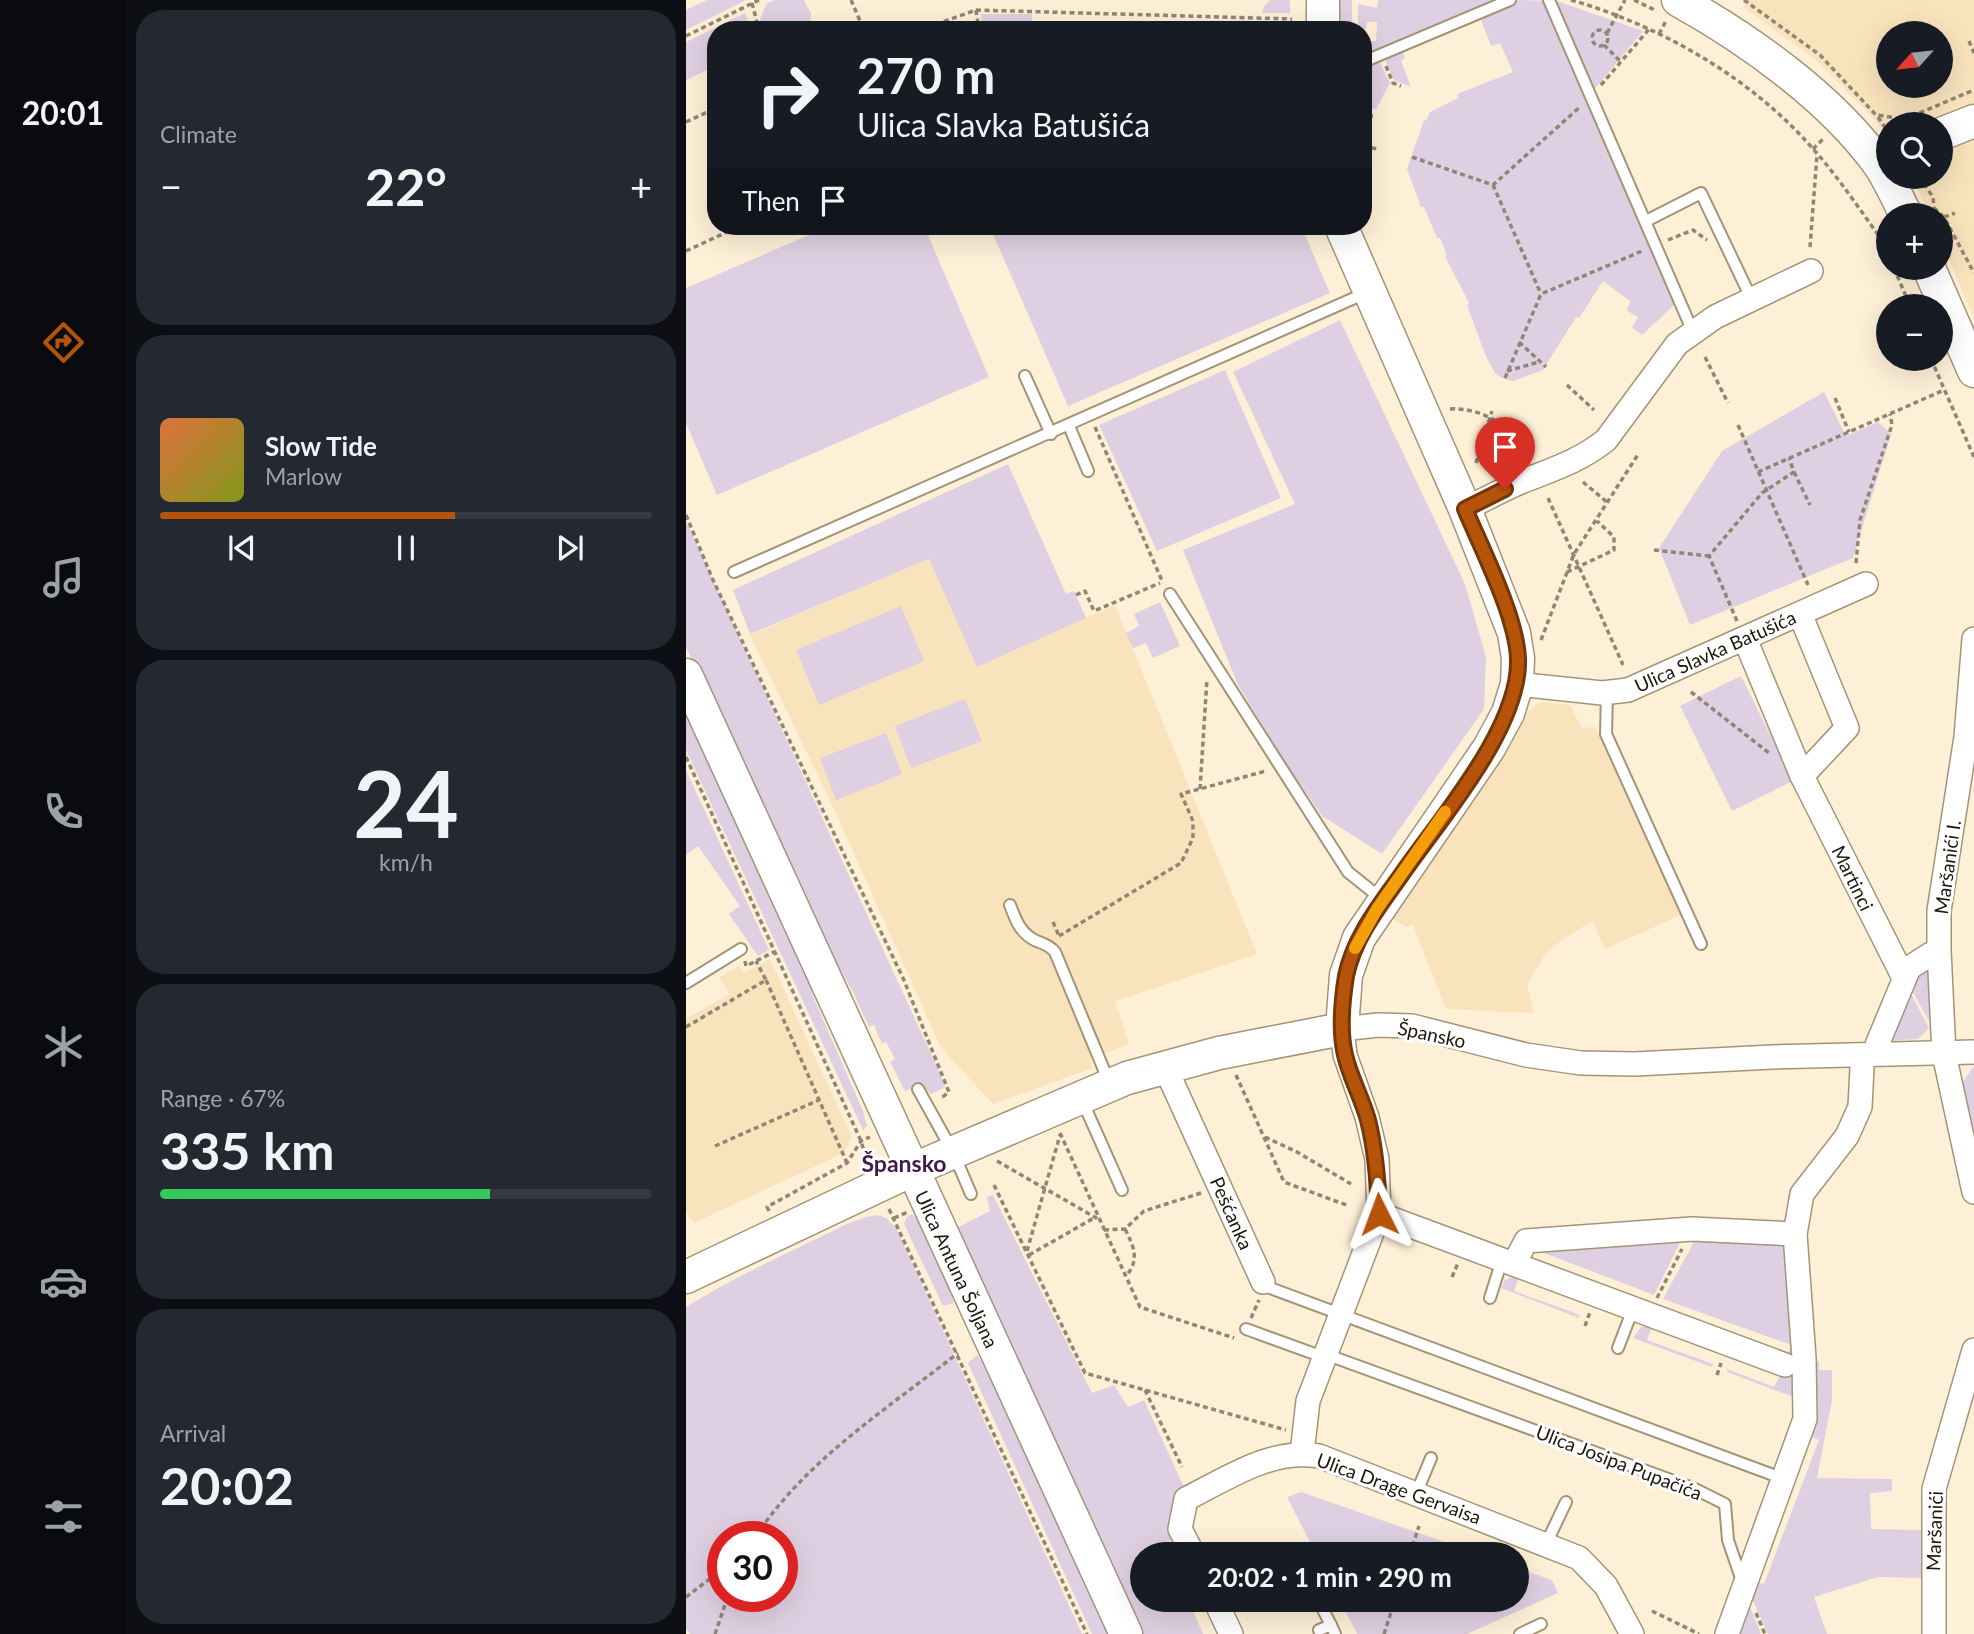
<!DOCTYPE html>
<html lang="en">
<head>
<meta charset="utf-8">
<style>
  :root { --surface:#171b24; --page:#242831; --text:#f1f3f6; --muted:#9ea1a6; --line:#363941; --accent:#b45309 }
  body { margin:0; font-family:Lato,sans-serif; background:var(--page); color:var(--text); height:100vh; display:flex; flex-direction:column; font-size:26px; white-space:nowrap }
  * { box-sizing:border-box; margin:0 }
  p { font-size:23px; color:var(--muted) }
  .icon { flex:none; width:38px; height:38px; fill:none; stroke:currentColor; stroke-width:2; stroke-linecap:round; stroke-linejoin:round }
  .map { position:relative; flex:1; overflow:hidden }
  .side { display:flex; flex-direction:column; gap:10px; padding:10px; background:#0d0f14; width:560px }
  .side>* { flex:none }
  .guide { position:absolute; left:21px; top:21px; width:665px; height:214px; border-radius:28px; box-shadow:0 7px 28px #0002; background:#171b24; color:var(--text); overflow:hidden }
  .needle { width:46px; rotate:243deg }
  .fabs { position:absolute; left:1190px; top:21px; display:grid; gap:14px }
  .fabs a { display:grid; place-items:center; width:77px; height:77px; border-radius:50%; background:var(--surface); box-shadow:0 7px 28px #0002; font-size:35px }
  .speed { position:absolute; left:21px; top:1521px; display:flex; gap:14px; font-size:35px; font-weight:700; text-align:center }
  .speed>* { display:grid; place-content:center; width:91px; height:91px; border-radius:50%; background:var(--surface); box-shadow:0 7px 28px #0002; line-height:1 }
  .speed .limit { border:10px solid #d22; background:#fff; color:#111 }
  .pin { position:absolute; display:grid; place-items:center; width:60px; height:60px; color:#fff; margin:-72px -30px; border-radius:50% 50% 50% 0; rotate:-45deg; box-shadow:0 0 7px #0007 }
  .pin .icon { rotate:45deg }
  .me { position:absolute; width:77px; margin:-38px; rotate:357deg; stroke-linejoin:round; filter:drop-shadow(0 0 5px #0008) }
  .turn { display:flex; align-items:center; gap:24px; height:147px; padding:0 35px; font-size:32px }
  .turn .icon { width:91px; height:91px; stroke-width:2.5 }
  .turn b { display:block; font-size:49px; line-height:60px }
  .then { display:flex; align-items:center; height:66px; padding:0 35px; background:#0003; gap:14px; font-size:26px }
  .big { font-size:52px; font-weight:700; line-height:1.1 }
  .side .widget { flex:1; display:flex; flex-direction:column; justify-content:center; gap:10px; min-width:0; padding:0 24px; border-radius:28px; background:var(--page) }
  .side .dial { align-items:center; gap:0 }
  .dial b { font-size:91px; line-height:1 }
  .song { display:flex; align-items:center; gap:21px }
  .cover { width:84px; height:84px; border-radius:10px; background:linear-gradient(135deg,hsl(20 70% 55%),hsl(70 70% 35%)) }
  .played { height:7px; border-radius:4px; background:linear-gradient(90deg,var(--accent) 60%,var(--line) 60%) }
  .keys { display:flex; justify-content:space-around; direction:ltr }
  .heat { display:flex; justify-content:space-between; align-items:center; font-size:38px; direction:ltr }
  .charge { height:10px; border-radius:5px; background:linear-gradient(90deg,#34c759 67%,var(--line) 0) }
  .trip { position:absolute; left:444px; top:1542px; width:399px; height:70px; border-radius:35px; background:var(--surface); box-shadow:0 7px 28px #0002; font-weight:700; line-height:70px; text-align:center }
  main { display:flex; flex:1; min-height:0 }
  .tab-bar { display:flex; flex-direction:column; width:126px; justify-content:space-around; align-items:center; background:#090b0e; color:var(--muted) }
  .tab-bar .icon { width:49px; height:49px }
  .tab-bar .on { color:var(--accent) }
  .tab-bar b { font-size:32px; color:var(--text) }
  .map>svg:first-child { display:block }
  .built { fill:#f8e3bc; fill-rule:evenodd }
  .green { fill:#dfcfe2; fill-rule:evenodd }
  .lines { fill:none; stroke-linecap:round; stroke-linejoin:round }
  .lane-casing { stroke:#a49477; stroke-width:14 }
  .street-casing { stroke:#a49477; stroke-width:26 }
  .secondary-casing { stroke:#a49477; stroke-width:35 }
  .path { stroke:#918674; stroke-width:3.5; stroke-dasharray:5 3.5; stroke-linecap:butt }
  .lane { stroke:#fff; stroke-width:10 }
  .street { stroke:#fff; stroke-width:23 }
  .secondary { stroke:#fff; stroke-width:32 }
  .route-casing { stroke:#753606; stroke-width:18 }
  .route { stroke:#b45309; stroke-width:12 }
  .slow { stroke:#f59e0b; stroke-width:12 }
  .labels { text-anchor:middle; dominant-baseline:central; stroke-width:6; stroke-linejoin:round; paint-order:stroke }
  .street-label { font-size:19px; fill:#1d170c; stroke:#fff }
  .quarter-label { font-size:23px; font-weight:bold; fill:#43184c; stroke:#fff }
</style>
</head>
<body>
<main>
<nav class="tab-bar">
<b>20:01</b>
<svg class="icon on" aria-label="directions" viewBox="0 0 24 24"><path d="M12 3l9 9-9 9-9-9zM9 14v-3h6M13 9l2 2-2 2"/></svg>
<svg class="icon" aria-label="music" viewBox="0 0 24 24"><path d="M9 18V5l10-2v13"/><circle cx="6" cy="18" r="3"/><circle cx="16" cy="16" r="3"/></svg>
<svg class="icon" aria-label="phone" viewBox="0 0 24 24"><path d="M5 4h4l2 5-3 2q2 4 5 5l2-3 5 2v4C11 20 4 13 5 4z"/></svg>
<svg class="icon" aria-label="climate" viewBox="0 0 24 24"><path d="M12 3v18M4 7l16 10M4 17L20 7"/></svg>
<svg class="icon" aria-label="car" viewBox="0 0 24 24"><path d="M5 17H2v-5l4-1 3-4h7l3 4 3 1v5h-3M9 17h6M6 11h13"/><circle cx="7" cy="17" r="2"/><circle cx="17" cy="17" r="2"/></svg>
<svg class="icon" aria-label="filters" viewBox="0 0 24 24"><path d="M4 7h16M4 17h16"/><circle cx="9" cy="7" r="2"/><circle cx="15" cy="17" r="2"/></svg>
</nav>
<section class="side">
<div class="widget"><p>Climate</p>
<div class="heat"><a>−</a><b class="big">22°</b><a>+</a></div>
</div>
<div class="widget">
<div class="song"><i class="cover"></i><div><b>Slow Tide</b><p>Marlow</p></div></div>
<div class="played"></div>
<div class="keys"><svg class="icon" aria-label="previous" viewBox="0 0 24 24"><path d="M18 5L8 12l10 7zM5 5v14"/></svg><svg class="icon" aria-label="pause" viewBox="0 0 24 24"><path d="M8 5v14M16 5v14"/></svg><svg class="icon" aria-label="next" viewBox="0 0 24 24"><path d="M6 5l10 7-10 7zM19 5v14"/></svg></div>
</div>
<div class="widget dial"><b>24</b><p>km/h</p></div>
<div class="widget"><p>Range · 67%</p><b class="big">335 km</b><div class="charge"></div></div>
<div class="widget"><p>Arrival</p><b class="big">20:02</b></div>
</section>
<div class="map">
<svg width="1288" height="1634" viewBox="0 0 1288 1634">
  <rect width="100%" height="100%" fill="#fef0d7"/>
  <g class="built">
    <path d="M1062 0H1288V319L1255 240V215H1244L1226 177H1255V124H1202V140L1190 121 1129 59 1057 7ZM1202 33H1255V86H1202Z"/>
    <polygon points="243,559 291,667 429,605 571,954 429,1001 443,1044 403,1059 407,1068 307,1104 255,1048 148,809 64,635"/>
    <polygon points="854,702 884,705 896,728 909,727 995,915 919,949 906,921 876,940 860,953 841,985 848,1013 760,1009 727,925 721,927 704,918 809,768 840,713"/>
    <polygon points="84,959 166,1137 158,1153 8,1223 0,1211 0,1019 43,994 33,977 53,966 58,973"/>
  </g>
  <g class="green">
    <polygon points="21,0 60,0 0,30 0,10"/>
    <polygon points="90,0 118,0 125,14 124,30 77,30 74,19 81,3"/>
    <polygon points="584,0 604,0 604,13 576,13 578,6"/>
    <polygon points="651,0 666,0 666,30 650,30"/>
    <polygon points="692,0 810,0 677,58 677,33 681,33 681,41 690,41 691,22 681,22 680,29 672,28 672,4 691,8"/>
    <path d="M833 0 871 1 957 31 901 98 988 305 956 335 946 327 952 317 940 310 945 302 917 281 893 318 890 317 857 370 827 381C823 380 815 378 811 375 801 365 788 322 781 305L783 303 759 256 761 255 754 238H751L738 207H735L721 169 738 120 740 121 744 112 772 98 771 94 827 72 814 43 805 46 794 17Z"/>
    <polygon points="59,13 66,30 30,30 30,66 0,80 0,42"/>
    <polygon points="295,14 346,14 346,30 297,30"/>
    <polygon points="717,52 719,58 715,61 725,87 708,80 700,61 700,58"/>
    <polygon points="693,61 704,83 690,109 677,107 677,67"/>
    <polygon points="144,226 238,226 303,377 31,495 0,423 0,288"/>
    <polygon points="327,226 615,226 644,293 382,406 307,234"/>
    <polygon points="654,320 779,584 800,657 798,709 696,854 636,816 597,759 552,685 497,550 609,504 547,372"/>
    <polygon points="539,370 595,498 471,551 413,425"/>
    <polygon points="1138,392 1160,436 1192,422 1205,434 1167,558 1004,625 973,548 1036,451"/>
    <polygon points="322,464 380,594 388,591 400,618 291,667 243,559 64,634 47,590"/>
    <polygon points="0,521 252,1069 259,1087 245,1094 235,1085 219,1091 204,1062 209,1059 200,1042 196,1044 188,1025 183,1027 166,990 125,921 0,647"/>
    <polygon points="474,602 494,646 467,658 460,643 447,648 440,633 453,626 448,614"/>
    <polygon points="215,606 238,661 133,705 110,650"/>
    <polygon points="1055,676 1107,781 1046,811 994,706"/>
    <polygon points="279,699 296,741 225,768 209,726"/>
    <polygon points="0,700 111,948 129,1001 177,1111 181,1126 177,1130 0,750"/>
    <polygon points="200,733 216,774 150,800 134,758"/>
    <polygon points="0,770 83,950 72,956 43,914 54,906 12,846 0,855"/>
    <polygon points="1243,961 1246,1017 1245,1025 1224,987 1231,971"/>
    <polygon points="1223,990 1243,1028 1232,1039 1200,1041"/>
    <polygon points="1288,1066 1288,1141 1276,1083"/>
    <polygon points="307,1195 406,1393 428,1385 442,1407 458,1400 499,1489 486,1510 490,1538 477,1544 481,1554 457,1554 457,1600 502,1600 517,1634 452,1634 271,1228 304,1211 301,1197"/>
    <path d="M226 1214C254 1243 254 1268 268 1303L257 1306 218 1224 220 1218Z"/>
    <path d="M191 1215 200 1218 210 1228 396 1634H4L0 1629V1307C42 1281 86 1260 130 1239 150 1230 169 1218 191 1215ZM96 1536V1596H37V1536Z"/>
    <polygon points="1085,1239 1102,1247 1112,1359 1100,1359 1105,1345 977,1299 1008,1242"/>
    <polygon points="995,1241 968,1295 845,1248"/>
    <polygon points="830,1276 833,1277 828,1291 894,1315 893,1318 815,1288 819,1280"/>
    <polygon points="955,1327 966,1327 961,1340 1027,1364 1026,1367 947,1338"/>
    <polygon points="291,1355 306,1376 428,1634 406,1634 282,1363"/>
    <polygon points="1124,1361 1133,1361 1133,1370 1146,1370 1146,1400 1131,1478 1206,1479 1206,1491 1184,1493 1185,1529 1235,1530 1236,1578 1192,1577 1128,1597 1141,1634 1082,1634 1063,1592 1066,1580 1078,1584 1133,1440 1121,1435"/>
    <polygon points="1111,1362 1108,1395 1105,1396 1041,1372 1041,1369 1088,1387 1095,1374 1100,1376"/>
    <polygon points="615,1492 793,1554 630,1554 601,1497"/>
    <polygon points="831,1568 866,1580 872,1593 781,1634 671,1634 654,1600 831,1600"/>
    <polygon points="1060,1597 1075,1634 1047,1634"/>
  </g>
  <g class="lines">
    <defs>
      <g id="lane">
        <polyline points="863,0 1007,332"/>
        <polyline points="677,62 824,0"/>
        <polyline points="960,221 1015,193 1066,300"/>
        <polyline points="339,376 365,434"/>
        <polyline points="383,426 402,471"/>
        <polyline points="48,572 682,292"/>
        <polyline points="484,594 662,872 697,900"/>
        <polyline points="921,693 920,734 1015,944"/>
        <path d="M324 905C329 918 333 930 345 938 354 944 362 943 369 952L423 1082"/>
        <polyline points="0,983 55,949"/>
        <polyline points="232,1089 267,1152 285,1194"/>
        <polyline points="396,1100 436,1190"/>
        <polyline points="577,1282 584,1288 1098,1479"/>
        <polyline points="804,1298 816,1260"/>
        <polyline points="560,1329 637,1357"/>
        <polyline points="932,1348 947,1309"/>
        <polyline points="639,1354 1007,1488 1039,1504 1042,1540 1057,1584"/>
        <polyline points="730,1494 745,1458"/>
        <polyline points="860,1544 880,1502"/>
        <polyline points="632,1600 645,1625"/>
        <polyline points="633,1630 645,1625 649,1634"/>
        <polyline points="834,1634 855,1624"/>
      </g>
      <g id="street">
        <path d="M779 509C798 500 816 490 835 482 865 470 894 461 920 440L991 344 1029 317 1125 271"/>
        <polyline points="1114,614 1161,728 1116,776"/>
        <polyline points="1059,639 1116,776 1218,978"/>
        <polyline points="1288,639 1280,737 1253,911 1253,950 1258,1054 1288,1192"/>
        <polyline points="831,684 916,693 942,690 1180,584"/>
        <polyline points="1191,1045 1223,968 1245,954"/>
        <polyline points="479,1067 577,1282"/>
        <polyline points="693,1214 1099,1365"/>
        <polyline points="1109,1234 1116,1194 1161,1136 1174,1107 1176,1068"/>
        <polyline points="828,1264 840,1241 1006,1229 1109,1234 1118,1358 1119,1419 1041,1634"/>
        <polyline points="616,1453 622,1401 693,1214 691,1159 681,1117 659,1055 656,1029 692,1025 726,1026 840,1055 895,1063 949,1064 1086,1057 1288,1052"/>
        <path d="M507 1554 494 1529 500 1499C542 1478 585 1448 633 1456L893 1558 920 1586 946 1634"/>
        <polyline points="529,1600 545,1634"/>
        <polyline points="1248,1634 1248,1489 1288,1350"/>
      </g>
      <g id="secondary">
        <path d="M992 0C1062 39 1144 97 1192 163 1203 178 1211 198 1220 215"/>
        <polyline points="637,30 637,0"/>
        <polyline points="1255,134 1288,121"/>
        <polyline points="1243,268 1288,371"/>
        <polyline points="0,675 440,1634"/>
        <polyline points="0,1277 226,1170 441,1078 533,1053 656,1029 660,975 673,938 803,748 822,713 831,684 832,658 828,633 779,509 655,226"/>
      </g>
    </defs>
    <use href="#lane" class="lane-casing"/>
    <use href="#street" class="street-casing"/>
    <use href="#secondary" class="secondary-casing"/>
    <g class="path">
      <polyline points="165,0 178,30"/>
      <path d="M885 0C975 26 1066 78 1128 150 1153 178 1174 210 1196 240L1202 236"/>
      <polyline points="948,0 971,11"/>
      <polyline points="1058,0 1134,55 1190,115 1219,119 1288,90"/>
      <polyline points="66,3 73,30"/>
      <polyline points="290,10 293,30"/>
      <circle cx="914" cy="38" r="8"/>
      <polyline points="234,30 290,10 606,19"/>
      <polyline points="921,33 939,0"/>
      <polyline points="973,34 980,21"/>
      <polyline points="0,36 73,0"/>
      <polyline points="1283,41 1288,53"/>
      <polyline points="918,45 935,62"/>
      <polyline points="700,66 707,83 715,86"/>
      <polyline points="915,85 964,28"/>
      <polyline points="677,115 687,116"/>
      <polyline points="1192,117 1202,132"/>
      <polyline points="0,122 30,108"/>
      <polyline points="677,146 691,149"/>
      <polyline points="1127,149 1138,138"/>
      <polyline points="726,157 807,185 895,106"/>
      <polyline points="1233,177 1247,197 1248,208"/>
      <polyline points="807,185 855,294"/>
      <polyline points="1248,208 1258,217 1288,273"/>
      <polyline points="1258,217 1269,213"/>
      <polyline points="982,240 1007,230 1021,240"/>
      <polyline points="1196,240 1202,254"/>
      <polyline points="1124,247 1131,155"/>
      <polyline points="0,251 54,226"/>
      <polyline points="1208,268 1224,306"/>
      <polyline points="833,342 860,367"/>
      <polyline points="1019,357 1042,403"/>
      <polyline points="1245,359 1288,457"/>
      <polyline points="821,371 853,362"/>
      <polyline points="819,378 855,294 956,251"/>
      <polyline points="881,385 908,410"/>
      <polyline points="1149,398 1163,432"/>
      <path d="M764 409C798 407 822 428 845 449"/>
      <polyline points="1052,425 1122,585"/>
      <polyline points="409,427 477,583"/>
      <polyline points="790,463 806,411"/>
      <polyline points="1072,472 1258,390"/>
      <polyline points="1108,472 1124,505"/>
      <polyline points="897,482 922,503"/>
      <polyline points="862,498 937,665"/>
      <polyline points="0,515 27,580 217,978 263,1092 254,1099"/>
      <polyline points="968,550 1023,556"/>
      <polyline points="1170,563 1174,520 1206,425 1204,414"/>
      <polyline points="881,572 928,550 928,537 911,521"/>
      <polyline points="390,595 399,591 408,611 474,583"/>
      <polyline points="1051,621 1023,556 1076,493 1108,472 1103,458"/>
      <polyline points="855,640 888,554 953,453"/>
      <polyline points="1005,692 1083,753"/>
      <polyline points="0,757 175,1141 182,1164"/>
      <polyline points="514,789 521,679"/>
      <polyline points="367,922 373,936"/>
      <polyline points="373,936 495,863 507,838 507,821 495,794 580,771"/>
      <polyline points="59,961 60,966 88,952"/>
      <polyline points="80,980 161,1163"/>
      <polyline points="0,1027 80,980 70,961"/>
      <polyline points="550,1075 598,1182 663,1206"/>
      <polyline points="374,1133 454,1307 548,1338"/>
      <polyline points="579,1137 611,1152 665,1184"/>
      <polyline points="29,1146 133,1100"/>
      <polyline points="311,1161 412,1219"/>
      <polyline points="308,1185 399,1373 600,1430"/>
      <polyline points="203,1209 401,1634"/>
      <polyline points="83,1211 81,1207 161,1163 175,1141 184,1137"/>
      <polyline points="208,1218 222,1212"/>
      <path d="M439 1229C448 1247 454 1260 440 1276"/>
      <polyline points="418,1230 439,1229 458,1211 515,1193"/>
      <polyline points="341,1251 374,1135"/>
      <polyline points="343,1255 408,1218"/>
      <polyline points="766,1277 772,1263"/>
      <polyline points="971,1298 996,1249"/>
      <polyline points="565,1318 573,1300"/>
      <polyline points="899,1326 904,1312"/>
      <polyline points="1031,1375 1035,1363"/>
      <polyline points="459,1390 496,1467"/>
      <path d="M70 1536C120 1460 201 1409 272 1353"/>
      <polyline points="724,1554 733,1526"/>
      <polyline points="0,1597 37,1569"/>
      <polyline points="966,1611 1013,1634"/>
      <polyline points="1070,1613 1079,1634"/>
      <polyline points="29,1634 42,1596"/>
      <polyline points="698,1634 709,1600"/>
    </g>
    <use href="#lane" class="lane"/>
    <use href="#street" class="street"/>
    <use href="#secondary" class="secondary"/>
  </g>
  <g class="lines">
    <defs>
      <path id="route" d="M693 1214C692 1182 690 1151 682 1120 676 1098 664 1077 659 1055 653 1030 656 1001 660 976 668 937 694 905 716 874 754 819 835 727 832 658 830 616 796 549 779 509L819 489"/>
    </defs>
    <use href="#route" class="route-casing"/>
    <use href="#route" class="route"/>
    <polyline class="slow" points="669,948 691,909 759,812"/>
  </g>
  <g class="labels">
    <g class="street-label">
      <text transform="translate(1029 651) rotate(-24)">Ulica Slavka Batušića</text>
      <text transform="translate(1261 867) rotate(-82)">Maršanići I.</text>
      <text transform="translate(1167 878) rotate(64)">Martinci</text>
      <text transform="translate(746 1034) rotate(12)">Špansko</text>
      <text transform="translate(546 1213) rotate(66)">Pešćanka</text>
      <text transform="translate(271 1269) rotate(65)">Ulica Antuna Šoljana</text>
      <text transform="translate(933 1462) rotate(21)">Ulica Josipa Pupačića</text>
      <text transform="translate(713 1488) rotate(20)">Ulica Drage Gervaisa</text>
      <text transform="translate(1248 1531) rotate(-88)">Maršanići</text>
    </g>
    <g class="quarter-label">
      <text x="218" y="1163">Špansko</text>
    </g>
  </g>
</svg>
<div class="fabs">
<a><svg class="needle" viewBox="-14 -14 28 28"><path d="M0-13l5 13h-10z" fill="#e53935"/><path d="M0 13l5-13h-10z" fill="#9ea1a6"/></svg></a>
<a><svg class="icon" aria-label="search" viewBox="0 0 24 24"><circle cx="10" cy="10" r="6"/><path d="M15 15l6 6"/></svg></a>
<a>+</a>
<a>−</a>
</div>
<div class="speed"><div class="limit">30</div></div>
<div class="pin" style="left:819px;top:489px;background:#d93025"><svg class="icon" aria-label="arrive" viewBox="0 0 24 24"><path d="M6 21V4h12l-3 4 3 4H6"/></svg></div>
<svg class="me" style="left:693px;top:1214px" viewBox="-20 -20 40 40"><path d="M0-17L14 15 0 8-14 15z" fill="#b45309" stroke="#fff" stroke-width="4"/></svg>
<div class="trip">20:02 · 1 min · 290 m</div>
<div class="guide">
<div class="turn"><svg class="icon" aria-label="right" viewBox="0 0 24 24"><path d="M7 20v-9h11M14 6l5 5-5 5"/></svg><div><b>270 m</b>Ulica Slavka Batušića</div></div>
<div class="then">Then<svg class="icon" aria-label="arrive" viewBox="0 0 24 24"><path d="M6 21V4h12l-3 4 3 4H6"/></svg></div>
</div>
</div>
</main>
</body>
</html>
